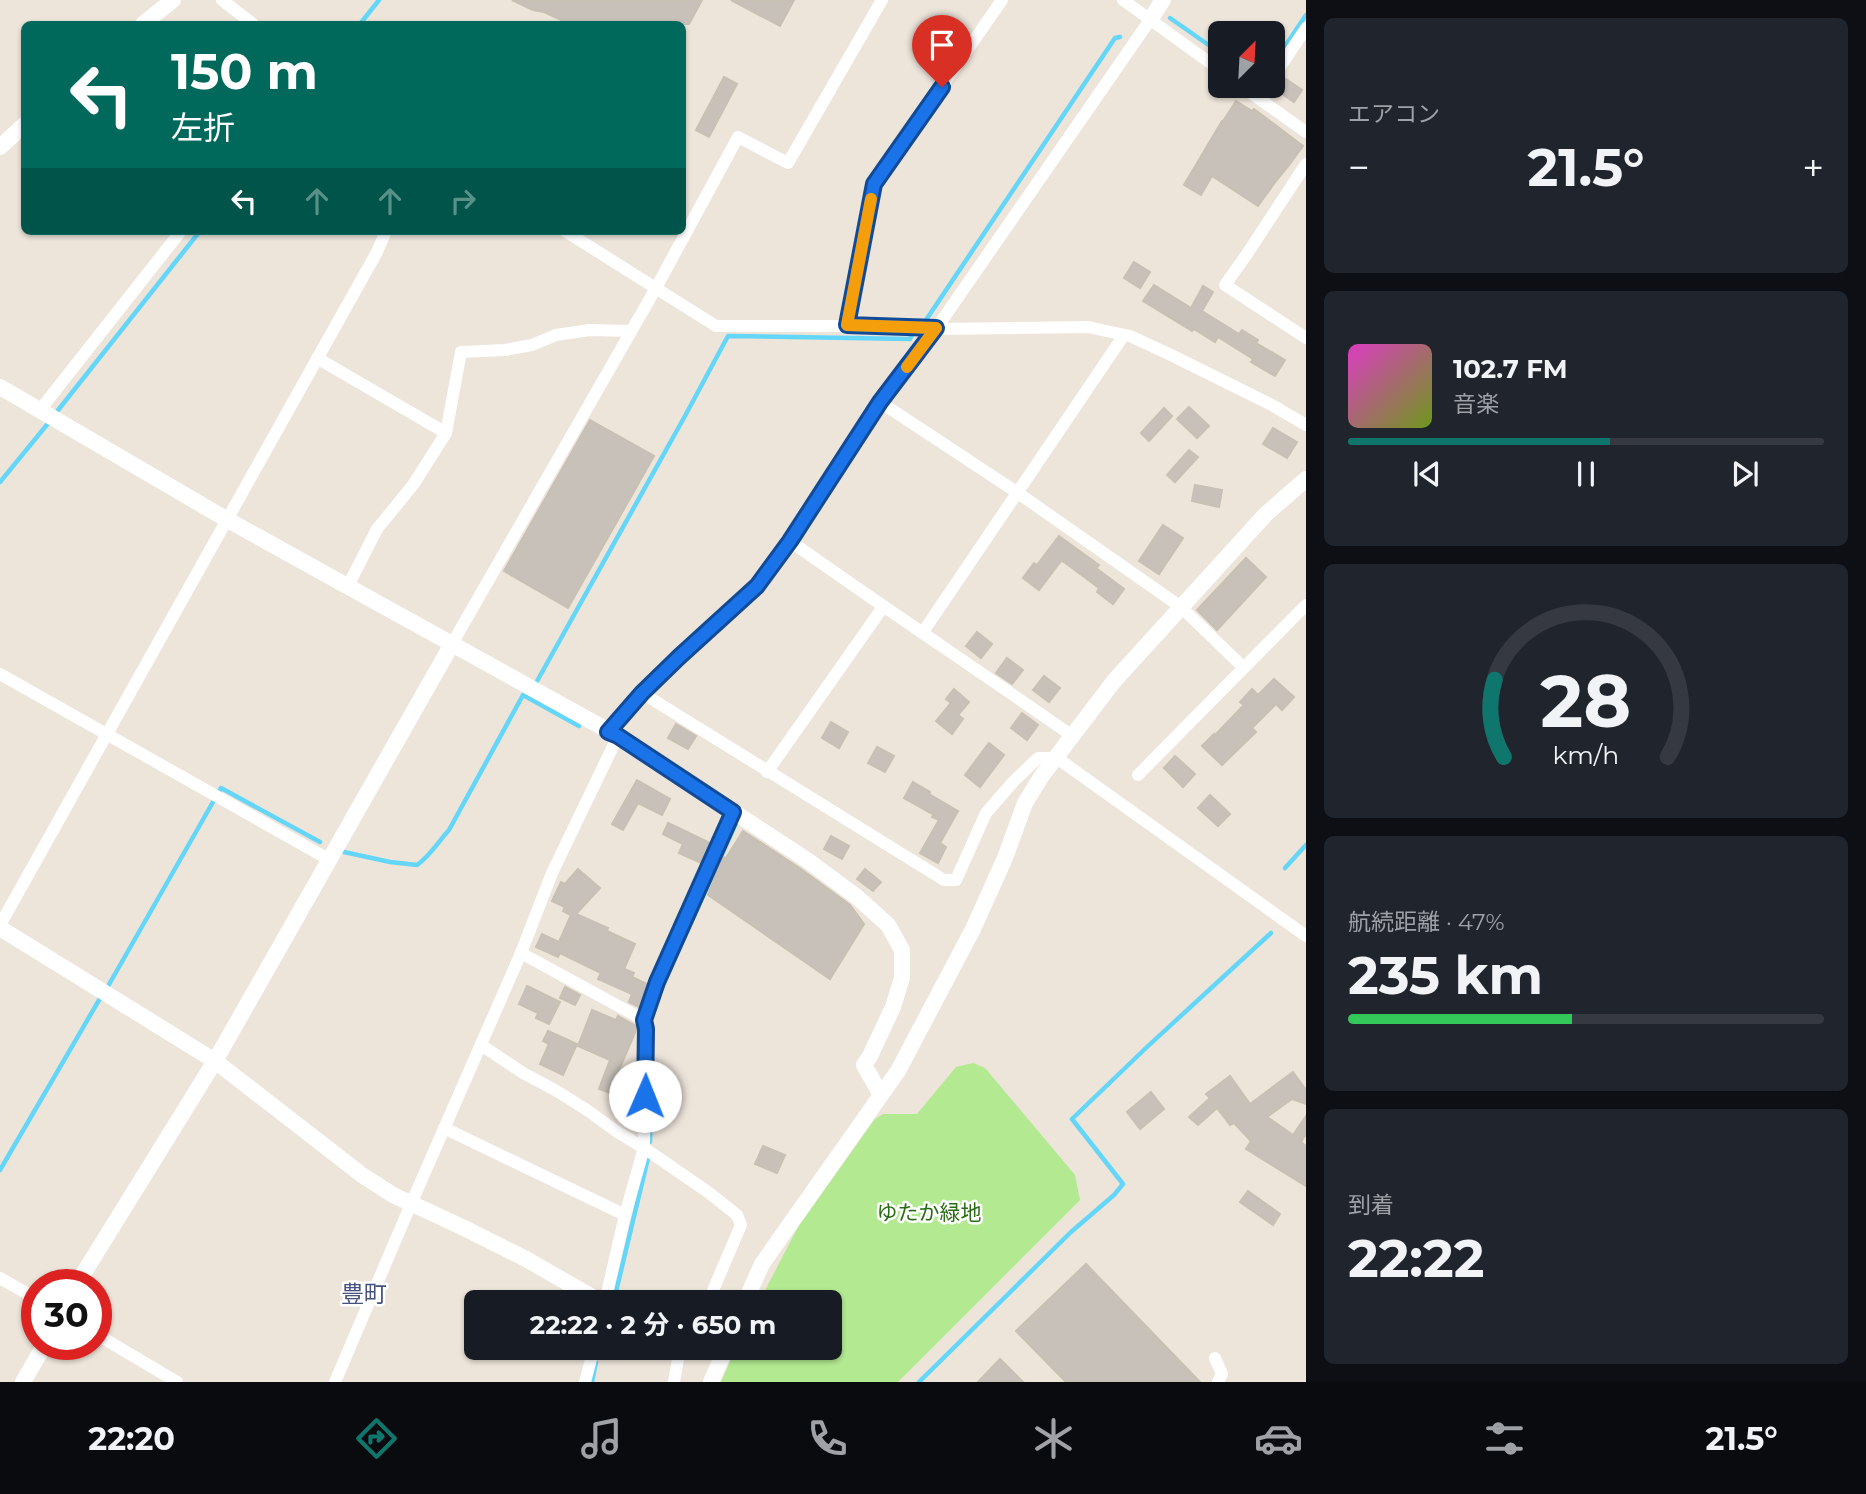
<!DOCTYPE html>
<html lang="ja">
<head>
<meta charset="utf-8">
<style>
  :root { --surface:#171b24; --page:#20242c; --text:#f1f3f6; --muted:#9ea1a6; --line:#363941; --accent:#0f766e }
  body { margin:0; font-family:Montserrat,"Noto Sans JP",sans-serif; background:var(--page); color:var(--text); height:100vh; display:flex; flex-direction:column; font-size:26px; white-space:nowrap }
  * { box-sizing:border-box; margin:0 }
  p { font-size:23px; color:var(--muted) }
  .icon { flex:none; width:38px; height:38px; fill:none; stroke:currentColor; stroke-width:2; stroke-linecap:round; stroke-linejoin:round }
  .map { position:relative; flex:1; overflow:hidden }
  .sheet { display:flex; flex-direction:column; gap:18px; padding:18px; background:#0d0f14; width:560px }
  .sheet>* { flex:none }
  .banner { position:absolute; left:21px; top:21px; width:665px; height:214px; border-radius:10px; box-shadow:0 2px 5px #0004; background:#00695c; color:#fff; overflow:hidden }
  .needle { width:46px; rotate:24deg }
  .controls { position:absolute; left:1208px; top:21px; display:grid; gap:14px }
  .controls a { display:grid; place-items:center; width:77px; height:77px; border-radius:10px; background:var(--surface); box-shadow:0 2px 5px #0004; font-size:35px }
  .speed { position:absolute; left:21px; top:1269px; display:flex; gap:14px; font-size:35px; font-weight:700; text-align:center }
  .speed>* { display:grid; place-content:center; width:91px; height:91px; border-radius:50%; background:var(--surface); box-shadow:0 2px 5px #0004; line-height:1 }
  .speed .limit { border:10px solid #d22; background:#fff; color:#111 }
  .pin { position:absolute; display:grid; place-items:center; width:60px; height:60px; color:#fff; margin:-72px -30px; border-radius:50% 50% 50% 0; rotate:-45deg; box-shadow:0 0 7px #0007 }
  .pin .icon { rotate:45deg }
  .me { position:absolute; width:77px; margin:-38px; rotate:1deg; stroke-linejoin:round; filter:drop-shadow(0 0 5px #0008) }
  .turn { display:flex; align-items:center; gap:24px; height:147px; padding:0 35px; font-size:32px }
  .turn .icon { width:91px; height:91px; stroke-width:2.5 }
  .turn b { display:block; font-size:49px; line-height:60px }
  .lanes { display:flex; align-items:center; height:66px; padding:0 35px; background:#0003; justify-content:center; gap:35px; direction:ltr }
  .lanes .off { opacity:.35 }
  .big { font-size:52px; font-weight:700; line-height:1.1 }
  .sheet .tile { flex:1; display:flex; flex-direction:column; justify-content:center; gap:10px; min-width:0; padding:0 24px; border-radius:10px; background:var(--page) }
  .sheet .dial { align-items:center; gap:0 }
  .dial svg { height:182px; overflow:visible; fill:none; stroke:var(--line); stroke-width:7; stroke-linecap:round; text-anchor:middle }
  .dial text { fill:var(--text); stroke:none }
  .song { display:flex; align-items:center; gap:21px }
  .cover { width:84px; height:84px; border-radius:10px; background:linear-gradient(135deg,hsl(310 70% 55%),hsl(80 70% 35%)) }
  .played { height:7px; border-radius:4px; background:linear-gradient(90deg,var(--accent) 55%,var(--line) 55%) }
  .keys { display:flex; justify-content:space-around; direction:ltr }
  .heat { display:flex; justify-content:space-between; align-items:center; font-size:38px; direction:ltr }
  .charge { height:10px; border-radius:5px; background:linear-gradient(90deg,#34c759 47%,var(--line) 0) }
  .trip { position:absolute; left:464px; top:1290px; width:378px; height:70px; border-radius:10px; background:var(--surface); box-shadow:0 2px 5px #0004; font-weight:700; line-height:70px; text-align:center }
  .tabs { display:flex; height:112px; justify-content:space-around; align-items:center; background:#090b0e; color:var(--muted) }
  .tabs .icon { width:49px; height:49px }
  .tabs .active { color:var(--accent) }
  .tabs b { font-size:32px; color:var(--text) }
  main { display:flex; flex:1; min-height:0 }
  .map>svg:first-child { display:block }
  .green { fill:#b2e991 }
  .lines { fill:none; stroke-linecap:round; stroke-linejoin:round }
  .stream { stroke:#63d6f9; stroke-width:4.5 }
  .building { fill:#c8c1ba; stroke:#c8c0b3; stroke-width:2 }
  .street { stroke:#fff; stroke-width:12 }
  .secondary { stroke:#fff; stroke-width:16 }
  .route-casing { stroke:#114b97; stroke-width:18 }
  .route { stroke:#1a73e8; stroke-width:12 }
  .slow { stroke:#f59e0b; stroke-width:12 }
  .labels { text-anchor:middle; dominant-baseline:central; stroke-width:5; stroke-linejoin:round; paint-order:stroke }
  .park-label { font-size:21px; fill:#296c13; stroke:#fff }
  .neighbourhood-label { font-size:23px; fill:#46527e; stroke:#fff }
</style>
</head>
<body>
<main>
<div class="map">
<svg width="1306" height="1382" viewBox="0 0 1306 1382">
  <rect width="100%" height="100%" fill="#ede4da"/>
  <polygon class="green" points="973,1063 985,1068 1075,1175 1080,1200 898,1382 721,1382 736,1348 830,1348 830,1302 759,1302 798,1227 875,1119 883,1114 917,1114 956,1067"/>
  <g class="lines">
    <g class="stream">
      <polyline points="1170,18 1220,53"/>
      <polyline points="360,24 379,0"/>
      <polyline points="1272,66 1306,15"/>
      <polyline points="926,320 1115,38 1120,37"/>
      <polyline points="55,414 200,231"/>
      <polyline points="0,482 50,421"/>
      <polyline points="536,683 685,416 728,336 910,339 912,335"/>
      <path d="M344 852 390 862 417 865C430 856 438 842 449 830L523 695 579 726"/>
      <polyline points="1285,868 1306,845"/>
      <polyline points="107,988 221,788 320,842"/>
      <polyline points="661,989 737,821"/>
      <polyline points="650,1142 652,1059"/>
      <polyline points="0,1170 102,995"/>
      <polyline points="614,1300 649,1154"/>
      <polyline points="592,1382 596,1362"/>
      <polyline points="919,1382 1071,1232 1114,1195 1123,1184 1072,1119 1147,1047 1271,933"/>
    </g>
  </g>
  <g class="building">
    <polygon points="512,0 702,0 689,24 570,24 544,12 533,10"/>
    <polygon points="731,0 794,0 780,26"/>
    <polygon points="724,77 737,84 709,137 696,130"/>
    <polygon points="1286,79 1302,90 1294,102 1278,91"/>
    <polygon points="1236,101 1252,111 1254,109 1303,146 1290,164 1276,181 1258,206 1212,176 1201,195 1184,185 1222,121 1223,121"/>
    <polygon points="1134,262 1150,272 1140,288 1124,278"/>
    <polygon points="1154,285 1191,308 1203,286 1213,292 1202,311 1239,334 1242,330 1258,340 1256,343 1285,360 1275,376 1251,362 1253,359 1218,337 1215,342 1194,329 1192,331 1143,301"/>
    <polygon points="1189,407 1209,426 1197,438 1177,419"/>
    <polygon points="1164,408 1172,416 1149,441 1141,433"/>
    <polygon points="590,420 654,456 568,608 504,571"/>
    <polygon points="1273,428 1297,442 1287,458 1263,444"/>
    <polygon points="1189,450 1198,457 1175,482 1167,475"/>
    <polygon points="1195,485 1222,490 1219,507 1192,501"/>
    <polygon points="1163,525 1183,538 1159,574 1139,561"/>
    <polygon points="1059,536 1099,565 1096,568 1124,589 1113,604 1097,592 1099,588 1064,562 1061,561 1039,590 1023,578 1034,563 1037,565"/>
    <polygon points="1246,558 1266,577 1217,630 1197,610"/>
    <polygon points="977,632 992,644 981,658 966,646"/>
    <polygon points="1007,658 1023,670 1012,684 996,673"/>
    <polygon points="1044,676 1060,688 1049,702 1033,690"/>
    <polygon points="1274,679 1294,697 1282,710 1276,704 1252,728 1256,732 1222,765 1202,746 1214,734 1215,735 1244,705 1240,702 1252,689 1258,695"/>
    <polygon points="954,689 969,702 958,715 963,719 952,734 936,721 951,703 946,699"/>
    <polygon points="1022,713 1038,725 1027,740 1011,728"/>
    <polygon points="831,722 848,732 839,748 822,738"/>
    <polygon points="676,724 696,736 688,749 668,738"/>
    <polygon points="989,743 1004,755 980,787 965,775"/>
    <polygon points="877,747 894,756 885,772 868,763"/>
    <polygon points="1175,756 1195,774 1183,787 1164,768"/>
    <polygon points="637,780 670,799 662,815 638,803 623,830 612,824"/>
    <polygon points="913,782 930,792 929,794 958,811 940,843 946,847 938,863 920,853 939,820 932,817 934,815 904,798"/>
    <polygon points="1210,795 1230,814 1218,826 1198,808"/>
    <polygon points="668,823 710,843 701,863 679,853 683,844 663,834"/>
    <polygon points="743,831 801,869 850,905 864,924 830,979 708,895 723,857 726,858"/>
    <polygon points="831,836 849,846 842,859 824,849"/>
    <polygon points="578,869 600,888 576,914 608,928 607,931 635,944 624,969 634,973 632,977 647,984 639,1007 629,1002 632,994 598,979 601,973 560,953 558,957 536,947 542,934 559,942 571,915 563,911 565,907 552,901 561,882 565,884"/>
    <polygon points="865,869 881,882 873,891 857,879"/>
    <polygon points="527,986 560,1002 549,1024 536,1018 538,1013 519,1004"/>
    <polygon points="565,987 580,995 575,1005 560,998"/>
    <polygon points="592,1010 616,1020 618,1016 636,1026 637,1028 618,1072 636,1080 636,1090 632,1101 599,1089 610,1060 578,1046"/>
    <polygon points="548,1031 577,1044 563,1075 540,1064 549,1044 543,1041"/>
    <polygon points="1293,1072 1306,1090 1306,1104 1292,1099 1267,1117 1293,1135 1306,1116 1306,1134 1301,1142 1306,1146 1306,1186 1246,1149 1251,1141 1234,1123 1230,1125 1217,1108 1198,1125 1189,1117 1210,1098 1206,1094 1230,1076 1250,1104"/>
    <polygon points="1151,1092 1164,1109 1140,1129 1127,1112"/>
    <polygon points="763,1146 785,1155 777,1173 755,1164"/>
    <polygon points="1248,1191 1280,1214 1273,1225 1240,1202"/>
    <polygon points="1086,1264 1200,1382 1066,1382 1016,1331"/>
    <polygon points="1000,1359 1023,1382 978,1382"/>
  </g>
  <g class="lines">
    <g class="street">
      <polyline points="222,0 253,24"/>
      <polyline points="1123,0 1220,70"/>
      <polyline points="1272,79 1306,28"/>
      <polyline points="1241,86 1306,132"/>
      <polyline points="1306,164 1247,254 1225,285 1306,338"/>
      <polyline points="565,231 716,326 892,326 936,329 1088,327 1130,336 1171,355 1270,404 1306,425"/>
      <polyline points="847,325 874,184 1002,0"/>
      <polyline points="317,358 446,433"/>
      <polyline points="880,402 1018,493 1181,607 1243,667"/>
      <polyline points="40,410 181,231"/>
      <path d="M790 541C883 607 978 670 1071 735"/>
      <polyline points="348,586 377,529 413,485 446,433 461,352 505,350 532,345 556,335 590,330 631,331"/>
      <polyline points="923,632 1124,335"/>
      <polyline points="452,644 656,288 738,137 788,163 882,0"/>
      <polyline points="0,674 328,859"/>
      <polyline points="642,693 944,880 956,880 986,813 1013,782 1038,758 1057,758 1306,936"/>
      <polyline points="608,732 642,693 679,657 757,586 790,541 880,402 936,329 1150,20"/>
      <polyline points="767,772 883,607"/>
      <polyline points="1138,775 1306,605"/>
      <polyline points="0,925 377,252 386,231"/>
      <polyline points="521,953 644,1020"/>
      <polyline points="481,1045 523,1073 555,1090 587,1110 616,1131 644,1148 708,1192 737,1215 741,1225 708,1302"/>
      <polyline points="444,1128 625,1215"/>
      <polyline points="0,1278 37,1299"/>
      <polyline points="605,1302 625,1215 644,1148 646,1029 644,1020 657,982 733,812"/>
      <polyline points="96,1334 177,1382"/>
      <polyline points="672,1348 679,1353 674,1382"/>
      <polyline points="1215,1358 1222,1374 1218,1382"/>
      <polyline points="335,1382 411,1204 521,953 552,873 618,736"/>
      <polyline points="585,1382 594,1348"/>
    </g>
    <g class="secondary">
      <polyline points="1150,20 1163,0"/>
      <polyline points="143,24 173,0"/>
      <polyline points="0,147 24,125"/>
      <polyline points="0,387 226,519 618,736 807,860 857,897 888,925 902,950 902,978 893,1007 870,1056 864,1065 881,1095"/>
      <polyline points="0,928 215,1061 362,1175 393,1195 462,1227 526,1259 601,1302"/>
      <polyline points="77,1284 215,1061 452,644"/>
      <polyline points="745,1302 762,1264 898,1071 973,929 1005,858 1025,803 1041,777 1114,681 1266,514 1306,479"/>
      <polyline points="23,1382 45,1344"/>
      <polyline points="711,1382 726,1348"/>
    </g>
  </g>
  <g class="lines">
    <defs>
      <polyline id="route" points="645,1096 646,1029 644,1020 657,982 733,812 618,736 608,732 642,693 679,657 757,586 790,541 880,402 936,328 847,325 874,184 942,87"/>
    </defs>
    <use href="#route" class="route-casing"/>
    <use href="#route" class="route"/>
    <polyline class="slow" points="871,199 847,325 936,328 907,367"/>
  </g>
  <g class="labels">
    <g class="park-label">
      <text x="929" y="1212">ゆたか緑地</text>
    </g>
    <g class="neighbourhood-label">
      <text x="364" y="1294">豊町</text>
    </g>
  </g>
</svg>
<div class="controls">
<a><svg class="needle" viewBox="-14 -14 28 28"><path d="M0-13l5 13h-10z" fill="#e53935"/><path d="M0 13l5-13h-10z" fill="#9ea1a6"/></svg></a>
</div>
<div class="speed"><div class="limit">30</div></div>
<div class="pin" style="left:942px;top:87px;background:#d93025"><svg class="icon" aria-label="arrive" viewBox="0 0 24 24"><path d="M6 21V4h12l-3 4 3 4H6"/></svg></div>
<svg class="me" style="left:645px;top:1096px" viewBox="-20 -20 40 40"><circle r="19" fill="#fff"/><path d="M0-13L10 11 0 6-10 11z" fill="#1a73e8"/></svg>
<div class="trip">22:22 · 2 分 · 650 m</div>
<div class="banner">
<div class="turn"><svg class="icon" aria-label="left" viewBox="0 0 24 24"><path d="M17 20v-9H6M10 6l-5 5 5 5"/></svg><div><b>150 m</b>左折</div></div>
<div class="lanes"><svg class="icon" aria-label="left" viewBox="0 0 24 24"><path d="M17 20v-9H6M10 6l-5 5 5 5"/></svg><svg class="icon off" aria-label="ahead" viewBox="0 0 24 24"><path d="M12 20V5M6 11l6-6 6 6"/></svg><svg class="icon off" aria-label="ahead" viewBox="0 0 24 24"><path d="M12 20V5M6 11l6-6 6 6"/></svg><svg class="icon off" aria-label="right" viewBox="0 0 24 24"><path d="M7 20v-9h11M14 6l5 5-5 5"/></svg></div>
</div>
</div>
<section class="sheet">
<div class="tile"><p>エアコン</p>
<div class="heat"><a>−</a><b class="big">21.5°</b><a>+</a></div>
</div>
<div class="tile">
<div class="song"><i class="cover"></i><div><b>102.7 FM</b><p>音楽</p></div></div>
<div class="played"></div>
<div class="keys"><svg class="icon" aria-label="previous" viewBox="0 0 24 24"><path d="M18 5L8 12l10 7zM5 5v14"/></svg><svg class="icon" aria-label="pause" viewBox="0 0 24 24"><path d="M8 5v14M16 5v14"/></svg><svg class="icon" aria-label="next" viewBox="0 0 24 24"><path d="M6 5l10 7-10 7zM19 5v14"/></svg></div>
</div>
<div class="tile dial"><svg viewBox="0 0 100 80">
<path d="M14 69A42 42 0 1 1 86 69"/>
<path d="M14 69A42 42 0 0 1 10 35" stroke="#0f766e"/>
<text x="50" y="56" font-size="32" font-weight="700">28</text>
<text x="50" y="72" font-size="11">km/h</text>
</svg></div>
<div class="tile"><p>航続距離 · 47%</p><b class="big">235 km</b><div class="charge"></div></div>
<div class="tile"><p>到着</p><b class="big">22:22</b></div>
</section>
</main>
<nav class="tabs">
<b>22:20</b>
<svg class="icon active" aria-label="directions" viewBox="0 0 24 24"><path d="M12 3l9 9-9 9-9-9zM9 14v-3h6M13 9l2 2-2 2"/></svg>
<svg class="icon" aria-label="music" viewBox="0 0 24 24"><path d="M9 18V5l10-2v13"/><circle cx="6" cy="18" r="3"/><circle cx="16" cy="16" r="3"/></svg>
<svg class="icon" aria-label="phone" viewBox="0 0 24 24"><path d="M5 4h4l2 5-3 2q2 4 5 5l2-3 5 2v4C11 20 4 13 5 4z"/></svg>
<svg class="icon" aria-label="climate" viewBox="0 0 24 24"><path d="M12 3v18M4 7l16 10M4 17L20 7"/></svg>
<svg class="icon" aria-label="car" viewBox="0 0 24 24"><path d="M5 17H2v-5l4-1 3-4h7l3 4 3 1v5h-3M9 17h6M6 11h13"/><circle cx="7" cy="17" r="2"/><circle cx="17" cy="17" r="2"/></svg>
<svg class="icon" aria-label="filters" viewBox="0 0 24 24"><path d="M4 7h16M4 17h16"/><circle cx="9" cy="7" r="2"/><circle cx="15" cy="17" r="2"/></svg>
<b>21.5°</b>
</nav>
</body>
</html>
